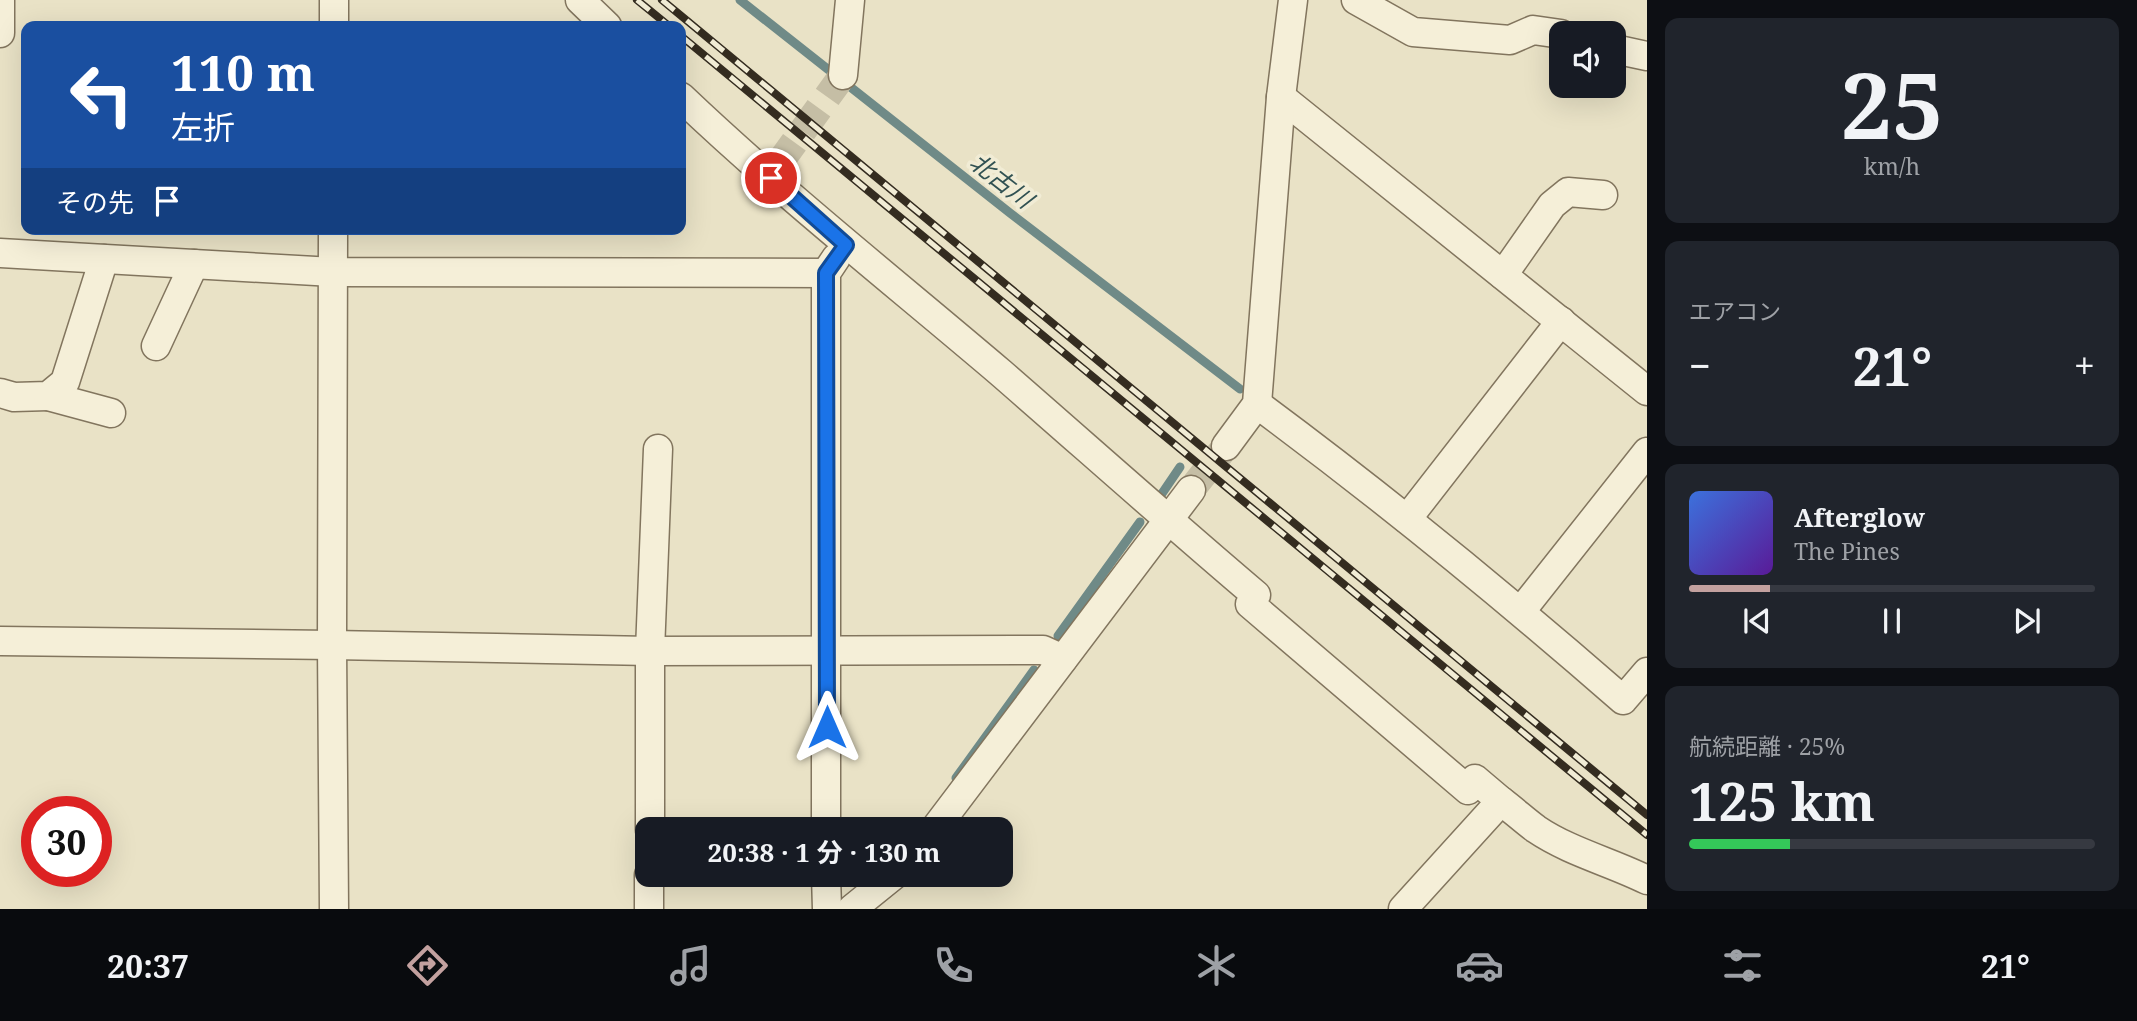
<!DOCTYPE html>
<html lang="ja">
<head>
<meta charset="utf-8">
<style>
  :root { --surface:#171b24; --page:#20242c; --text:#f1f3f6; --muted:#9ea1a6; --line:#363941; --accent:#c3a19f }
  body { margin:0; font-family:"Noto Serif","Noto Sans JP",serif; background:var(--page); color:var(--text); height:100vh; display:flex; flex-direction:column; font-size:26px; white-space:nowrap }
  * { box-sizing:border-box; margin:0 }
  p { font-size:23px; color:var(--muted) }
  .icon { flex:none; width:38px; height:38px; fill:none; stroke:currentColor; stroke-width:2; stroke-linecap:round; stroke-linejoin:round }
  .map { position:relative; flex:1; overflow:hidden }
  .sheet { display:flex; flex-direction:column; gap:18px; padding:18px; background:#0d0f14; width:490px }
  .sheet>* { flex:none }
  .top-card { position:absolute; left:21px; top:21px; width:665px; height:214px; border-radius:14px; box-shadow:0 7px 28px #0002; background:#1a4fa0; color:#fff; overflow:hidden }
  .fabs { position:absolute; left:1549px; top:21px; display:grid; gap:14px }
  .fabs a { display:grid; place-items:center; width:77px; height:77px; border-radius:14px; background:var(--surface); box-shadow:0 7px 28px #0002; font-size:35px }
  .speed { position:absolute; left:21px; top:796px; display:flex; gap:14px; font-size:35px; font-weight:700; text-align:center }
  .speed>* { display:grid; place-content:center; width:91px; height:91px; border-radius:50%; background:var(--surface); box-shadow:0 7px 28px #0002; line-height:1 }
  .speed .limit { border:10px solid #d22; background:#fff; color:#111 }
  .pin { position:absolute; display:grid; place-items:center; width:60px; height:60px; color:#fff; margin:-30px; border:4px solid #fff; border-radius:50%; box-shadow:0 2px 7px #0007 }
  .me { position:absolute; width:77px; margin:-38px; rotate:0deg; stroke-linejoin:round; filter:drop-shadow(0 0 5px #0008) }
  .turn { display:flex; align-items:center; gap:24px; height:147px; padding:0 35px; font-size:32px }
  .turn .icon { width:91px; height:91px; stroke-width:2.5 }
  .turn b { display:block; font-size:49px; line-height:60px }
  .then { display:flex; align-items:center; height:66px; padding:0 35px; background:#0003; gap:14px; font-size:26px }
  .big { font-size:52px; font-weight:700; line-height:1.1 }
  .sheet .card { flex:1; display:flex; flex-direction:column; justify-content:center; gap:10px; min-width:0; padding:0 24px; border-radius:14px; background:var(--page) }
  .sheet .dial { align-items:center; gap:0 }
  .dial b { font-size:91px; line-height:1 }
  .song { display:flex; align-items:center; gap:21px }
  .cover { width:84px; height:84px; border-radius:10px; background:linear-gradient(135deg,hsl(220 70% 55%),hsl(270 70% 35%)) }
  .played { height:7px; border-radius:4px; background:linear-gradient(90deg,var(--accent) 20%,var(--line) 20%) }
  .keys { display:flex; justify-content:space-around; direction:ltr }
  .heat { display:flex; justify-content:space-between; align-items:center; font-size:38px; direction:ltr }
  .charge { height:10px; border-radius:5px; background:linear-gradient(90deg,#34c759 25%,var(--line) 0) }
  .trip { position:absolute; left:635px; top:817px; width:378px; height:70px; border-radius:14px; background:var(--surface); box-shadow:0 7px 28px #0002; font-weight:700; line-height:70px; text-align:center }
  .menu { display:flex; height:112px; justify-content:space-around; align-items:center; background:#090b0e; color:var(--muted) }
  .menu .icon { width:49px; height:49px }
  .menu .active { color:var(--accent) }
  .menu b { font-size:32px; color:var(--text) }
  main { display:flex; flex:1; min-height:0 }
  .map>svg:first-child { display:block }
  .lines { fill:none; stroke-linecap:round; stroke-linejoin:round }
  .stream { stroke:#6f8a87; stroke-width:9 }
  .street-tunnel { stroke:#c5bea5; stroke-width:28; stroke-dasharray:28 14; stroke-linecap:butt }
  .street-casing { stroke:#82755e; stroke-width:31 }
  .street { stroke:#f5efd8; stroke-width:28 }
  .rail-casing { stroke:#342c20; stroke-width:8 }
  .rail { stroke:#f1ecd5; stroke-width:5; stroke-dasharray:16; stroke-linecap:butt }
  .route-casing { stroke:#114b97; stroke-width:18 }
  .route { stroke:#1a73e8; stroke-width:12 }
  .labels { text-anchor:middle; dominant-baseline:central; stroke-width:7; stroke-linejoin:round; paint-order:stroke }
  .water-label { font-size:24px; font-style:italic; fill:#315152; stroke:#f1ecd5 }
</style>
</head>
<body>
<main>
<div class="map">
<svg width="1647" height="909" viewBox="0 0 1647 909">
  <rect width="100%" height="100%" fill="#e9e2c6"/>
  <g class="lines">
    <g class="stream">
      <polyline points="740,0 1010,213 1240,389"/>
      <polyline points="1161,495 1180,467"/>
      <polyline points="1058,636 1140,522"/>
      <polyline points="956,778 1034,670"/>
    </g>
    <g class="street-tunnel">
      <polyline points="778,165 843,75"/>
      <polyline points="1191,490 1226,446"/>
    </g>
    <defs>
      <g id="street">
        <polyline points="580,0 607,26"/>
        <polyline points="1356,0 1413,32 1510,40 1533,30 1561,34"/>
        <polyline points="334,26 334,0"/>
        <polyline points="0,33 0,0"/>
        <polyline points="1614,49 1647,56"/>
        <polyline points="843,75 850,0"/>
        <path d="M681 97C783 194 894 282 1001 373 1086 447 1170 522 1256 595L1250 604 1468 790 1475 779 1501 801 1403 909"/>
        <polyline points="1281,97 1647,391"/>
        <polyline points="333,229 332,645 334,909"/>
        <polyline points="0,253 333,272 826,273"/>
        <polyline points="1503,275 1552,205 1568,192 1603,195"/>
        <polyline points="156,346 194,264"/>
        <polyline points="0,393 14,397 48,396 65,382 104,259"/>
        <polyline points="48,396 111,413"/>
        <path d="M1257 404C1384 498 1505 597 1623 700L1647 672"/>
        <polyline points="1226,446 1257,404 1281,97 1293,0"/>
        <polyline points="1407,519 1561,321"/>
        <polyline points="1521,611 1647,452"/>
        <polyline points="0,641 332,645 650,651 1043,650 1063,659"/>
        <path d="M1501 801C1513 810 1524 820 1536 829 1570 852 1611 862 1647 880"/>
        <polyline points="650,830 650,651 658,449"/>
        <polyline points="826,830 826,273 836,258"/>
        <polyline points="934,830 1191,490"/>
        <polyline points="826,875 827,909"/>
        <polyline points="649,909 649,875"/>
        <polyline points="852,909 894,875"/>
      </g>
    </defs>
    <use href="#street" class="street-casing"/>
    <use href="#street" class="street"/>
    <defs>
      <g id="rail">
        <polyline points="637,0 669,26"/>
        <polyline points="662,0 1647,815"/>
        <polyline points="681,36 1647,835"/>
      </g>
    </defs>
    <use href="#rail" class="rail-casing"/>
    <use href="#rail" class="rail"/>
  </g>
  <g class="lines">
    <defs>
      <polyline id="route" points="771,178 846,245 826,273 827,727"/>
    </defs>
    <use href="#route" class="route-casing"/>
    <use href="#route" class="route"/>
  </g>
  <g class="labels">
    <g class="water-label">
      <text transform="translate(1002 180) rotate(38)">北古川</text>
    </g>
  </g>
</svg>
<div class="fabs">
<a><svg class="icon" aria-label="sound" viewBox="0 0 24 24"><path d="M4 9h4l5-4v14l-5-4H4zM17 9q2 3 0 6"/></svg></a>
</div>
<div class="speed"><div class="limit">30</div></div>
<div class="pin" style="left:771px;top:178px;background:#d93025"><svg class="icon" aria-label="arrive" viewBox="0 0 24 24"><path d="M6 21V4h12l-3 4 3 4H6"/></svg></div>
<svg class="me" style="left:827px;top:727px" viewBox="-20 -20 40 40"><path d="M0-17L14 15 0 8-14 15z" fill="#1a73e8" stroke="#fff" stroke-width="4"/></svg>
<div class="trip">20:38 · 1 分 · 130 m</div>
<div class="top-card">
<div class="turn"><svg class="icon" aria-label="left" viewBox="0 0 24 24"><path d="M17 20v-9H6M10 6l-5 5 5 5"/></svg><div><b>110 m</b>左折</div></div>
<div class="then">その先<svg class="icon" aria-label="arrive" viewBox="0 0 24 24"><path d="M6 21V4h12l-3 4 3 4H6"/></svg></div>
</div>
</div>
<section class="sheet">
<div class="card dial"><b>25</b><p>km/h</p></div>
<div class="card"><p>エアコン</p>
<div class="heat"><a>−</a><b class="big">21°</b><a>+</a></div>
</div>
<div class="card">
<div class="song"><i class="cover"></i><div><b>Afterglow</b><p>The Pines</p></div></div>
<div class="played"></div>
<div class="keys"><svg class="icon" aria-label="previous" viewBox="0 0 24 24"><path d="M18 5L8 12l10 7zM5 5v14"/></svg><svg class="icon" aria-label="pause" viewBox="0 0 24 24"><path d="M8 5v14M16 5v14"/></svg><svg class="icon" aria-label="next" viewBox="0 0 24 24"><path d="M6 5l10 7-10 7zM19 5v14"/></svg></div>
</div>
<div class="card"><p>航続距離 · 25%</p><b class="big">125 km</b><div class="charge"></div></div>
</section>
</main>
<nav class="menu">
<b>20:37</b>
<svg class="icon active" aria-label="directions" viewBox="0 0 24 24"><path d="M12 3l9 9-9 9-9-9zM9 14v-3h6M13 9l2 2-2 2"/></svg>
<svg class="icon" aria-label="music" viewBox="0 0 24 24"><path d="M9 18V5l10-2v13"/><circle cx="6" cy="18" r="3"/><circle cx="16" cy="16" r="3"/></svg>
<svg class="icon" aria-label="phone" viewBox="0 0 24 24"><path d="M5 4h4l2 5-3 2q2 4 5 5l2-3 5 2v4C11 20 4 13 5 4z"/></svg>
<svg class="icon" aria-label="climate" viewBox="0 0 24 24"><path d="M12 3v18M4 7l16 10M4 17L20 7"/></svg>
<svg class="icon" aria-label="car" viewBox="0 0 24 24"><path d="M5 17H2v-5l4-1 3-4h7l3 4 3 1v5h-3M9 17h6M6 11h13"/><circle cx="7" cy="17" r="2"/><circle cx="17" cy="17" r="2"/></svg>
<svg class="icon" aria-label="filters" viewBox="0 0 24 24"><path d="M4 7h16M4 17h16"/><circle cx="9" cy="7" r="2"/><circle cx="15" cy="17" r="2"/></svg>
<b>21°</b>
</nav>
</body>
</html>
